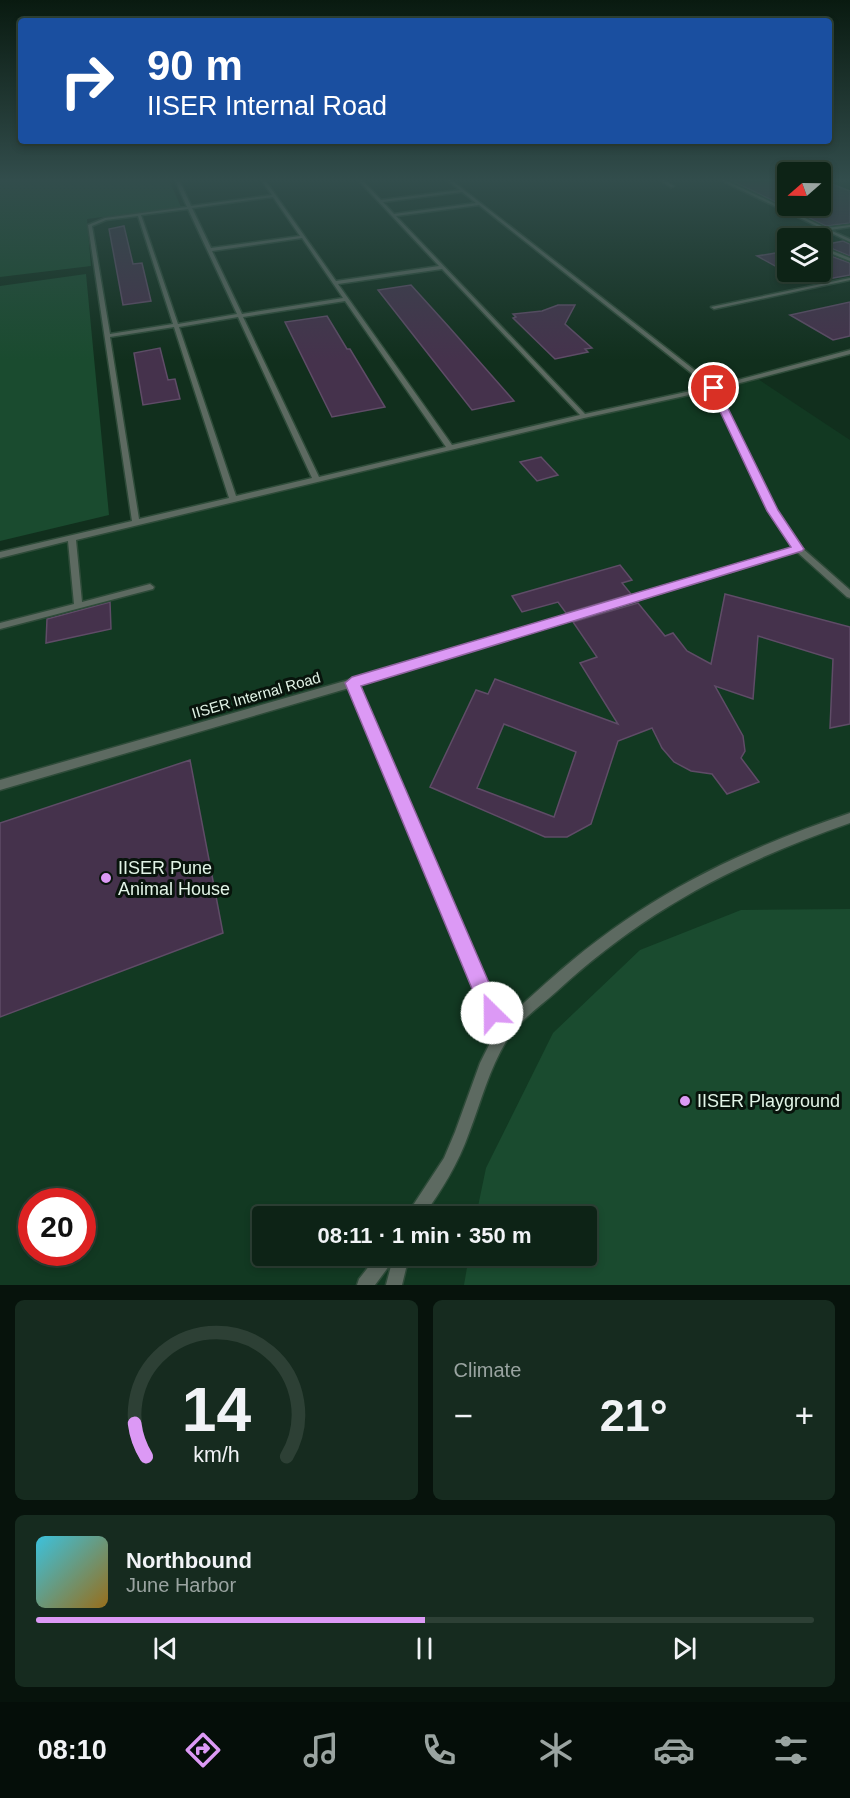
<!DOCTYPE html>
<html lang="en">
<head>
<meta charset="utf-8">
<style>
  :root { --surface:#0d2316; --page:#162b1f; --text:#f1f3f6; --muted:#9aa4a1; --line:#2d4035; --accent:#dc99f5 }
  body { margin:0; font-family:Arial,sans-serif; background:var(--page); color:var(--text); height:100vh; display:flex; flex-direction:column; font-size:22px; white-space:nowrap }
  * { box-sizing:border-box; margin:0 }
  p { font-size:20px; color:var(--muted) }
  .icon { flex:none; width:33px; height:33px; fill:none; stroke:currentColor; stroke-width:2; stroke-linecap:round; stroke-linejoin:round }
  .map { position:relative; height:1285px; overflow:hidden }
  .side { display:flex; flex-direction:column; gap:15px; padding:15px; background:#07130c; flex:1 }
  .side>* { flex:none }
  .banner { position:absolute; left:18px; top:18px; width:814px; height:126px; border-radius:6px; box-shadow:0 3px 9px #0003,0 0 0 2px var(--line); background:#1a4fa0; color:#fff; overflow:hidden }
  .needle { width:39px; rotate:250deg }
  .fabs { position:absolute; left:777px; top:162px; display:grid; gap:12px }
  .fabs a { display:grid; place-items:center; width:54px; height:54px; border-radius:6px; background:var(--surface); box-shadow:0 3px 9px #0003,0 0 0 2px var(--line); font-size:30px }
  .speed { position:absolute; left:18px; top:1188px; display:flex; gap:12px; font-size:30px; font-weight:700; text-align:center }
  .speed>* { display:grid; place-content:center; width:78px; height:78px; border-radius:50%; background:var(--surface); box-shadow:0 3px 9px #0003,0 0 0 2px var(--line); line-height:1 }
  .speed .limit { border:9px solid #d22; background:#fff; color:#111 }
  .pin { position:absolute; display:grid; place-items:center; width:51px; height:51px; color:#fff; margin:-26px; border:3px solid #fff; border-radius:50%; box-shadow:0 2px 6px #0007 }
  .me { position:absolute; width:66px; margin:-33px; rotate:337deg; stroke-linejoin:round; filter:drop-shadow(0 0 4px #0008) }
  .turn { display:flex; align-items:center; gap:21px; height:126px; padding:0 30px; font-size:27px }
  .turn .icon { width:78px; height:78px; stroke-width:2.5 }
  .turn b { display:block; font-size:42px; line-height:51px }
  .big { font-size:45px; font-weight:700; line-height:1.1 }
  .side .card { flex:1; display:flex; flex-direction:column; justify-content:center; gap:9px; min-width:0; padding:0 21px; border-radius:9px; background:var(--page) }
  .side .dial { align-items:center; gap:0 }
  .dial svg { height:156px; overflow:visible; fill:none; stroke:var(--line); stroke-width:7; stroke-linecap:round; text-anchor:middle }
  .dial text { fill:var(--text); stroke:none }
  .song { display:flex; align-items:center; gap:18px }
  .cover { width:72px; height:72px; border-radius:9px; background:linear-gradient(135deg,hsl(190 70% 55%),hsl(40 70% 35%)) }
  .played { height:6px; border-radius:3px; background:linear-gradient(90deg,var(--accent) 50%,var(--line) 50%) }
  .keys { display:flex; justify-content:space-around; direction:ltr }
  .heat { display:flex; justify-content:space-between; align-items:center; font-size:33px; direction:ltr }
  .side .tiles { flex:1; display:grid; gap:15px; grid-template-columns:1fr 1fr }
  .card:last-child { grid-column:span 2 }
  .trip { position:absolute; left:252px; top:1206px; width:345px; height:60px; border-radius:6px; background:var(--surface); box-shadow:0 3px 9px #0003,0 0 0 2px var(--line); font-weight:700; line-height:60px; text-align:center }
  .dock { display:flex; height:96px; justify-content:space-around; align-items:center; background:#050e09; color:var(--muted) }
  .dock .icon { width:42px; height:42px }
  .dock .active { color:var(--accent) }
  .dock b { font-size:27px; color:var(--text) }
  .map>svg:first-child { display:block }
  .built { fill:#123922; fill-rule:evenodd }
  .green { fill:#1a4b2f }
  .building { fill:#45324c; stroke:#5f4c67; stroke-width:1.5; fill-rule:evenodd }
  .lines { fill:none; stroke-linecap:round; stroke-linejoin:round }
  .service-casing { stroke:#2e4b39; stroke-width:3 }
  .service { fill:#5d6a61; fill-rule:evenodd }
  .route { fill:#dc99f5; stroke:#8f639f; stroke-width:1.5 }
  .poi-dot { fill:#dc99f5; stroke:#08140c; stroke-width:2 }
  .labels { text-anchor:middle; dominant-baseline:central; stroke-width:6; stroke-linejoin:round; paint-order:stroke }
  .street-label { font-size:15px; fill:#e2f4e7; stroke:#08140c }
  .near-poi-label { font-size:18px; fill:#e2f4e7; stroke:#08140c; text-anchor:start }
</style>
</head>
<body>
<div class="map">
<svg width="850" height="1285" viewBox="0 0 850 1285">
  <rect width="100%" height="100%" fill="#112f1d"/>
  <path class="built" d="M758 379 850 440V1285H0V553L584 416ZM32 1202H82V1252H32ZM262 1216H586V1256H262Z"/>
  <g class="green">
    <polygon points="0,180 169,180 181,207 87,219 91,266 0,277"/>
    <polygon points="86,274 109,515 0,541 0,286"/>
    <polygon points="850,909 850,1285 464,1285 469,1256 586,1256 586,1216 476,1216 486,1168 553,1033 640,950 741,910"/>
  </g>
  <g class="building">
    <polygon points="730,180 788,180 788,206 820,206 822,180 850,191 850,223 826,226"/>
    <polygon points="124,226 133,264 142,263 151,301 123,305 109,229"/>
    <polygon points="843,241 850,244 850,256 823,245"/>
    <polygon points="788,251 788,272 820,272 820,252 850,263 850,275 806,283 757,256"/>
    <polygon points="411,285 449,327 514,401 472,410 378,290"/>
    <polygon points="850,302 850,336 833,340 790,315"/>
    <polygon points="558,305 575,305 565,324 592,348 585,349 588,352 555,359 513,318 516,317 513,314 542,311"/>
    <polygon points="327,316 347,349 350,349 385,407 332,417 285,322"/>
    <polygon points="160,348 168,380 175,379 180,399 143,405 134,353"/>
    <polygon points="541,457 558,475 537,481 520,462"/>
    <polygon points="620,565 632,580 622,583 631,594 566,613 558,602 522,612 512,596"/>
    <path d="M725 594 850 627V724L830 728 833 659 758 636 753 699 715 686 743 736 745 751 741 758 759 782 727 794 712 774 691 771 674 762 662 748 652 728 618 741 591 824 567 837H545L430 787 476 690 488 694 495 679 618 724 580 663 597 657 573 622 638 603 665 636 673 633 687 651 711 664ZM504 724 576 752 554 817 477 788Z"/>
    <polygon points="110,602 111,629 46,643 47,619"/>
    <polygon points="190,760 223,933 0,1017 0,823"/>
  </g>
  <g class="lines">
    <defs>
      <g id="service">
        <path d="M175 180H179L191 206 272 195 261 180H265L336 281 439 266 358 180H362L381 200 460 190 447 180H451L715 386 850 350V354L717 389 776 511 788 530 801 547 850 590V598L847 597 797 552 358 685 503 1023C516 1009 532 996 546 983 639 899 732 853 850 813V823C736 863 645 910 556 992 539 1007 519 1021 507 1040 489 1069 481 1102 469 1133 458 1164 442 1190 423 1216H406L444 1158 455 1132 480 1063 494 1035 349 688 0 790V780L352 679 793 548 768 511 712 390 584 418 76 540 82 602 150 584 154 587 153 589 0 629V623L74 604 68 541 0 558V552L132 521 88 225 105 218 187 207ZM462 192 476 203 394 214 383 202ZM273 197 300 236 211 248 192 208ZM479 205 709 387 585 414 396 216ZM188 209 237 314 178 324 141 215ZM138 216 173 324 110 334 92 226 106 220ZM302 238 343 298 242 314 212 251ZM442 269 580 415 452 445 338 284ZM345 301 446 447 319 477 243 317ZM238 317 312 478 236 496 179 327ZM174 327 229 498 139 519 110 337Z"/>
        <polygon points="659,180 664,180 674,186 671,187"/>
        <polygon points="720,180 725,180 826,228 850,225 850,227 830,230 850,239 850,242"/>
        <polygon points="820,246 850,258 850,261 820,249"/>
        <polygon points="850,278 850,280 714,309 711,307"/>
        <polygon points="377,1256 409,1256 402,1285 386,1285 392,1262 375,1285 357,1285 359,1279"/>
      </g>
    </defs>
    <use href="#service" class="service-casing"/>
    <use href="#service" class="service"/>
  </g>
  <linearGradient id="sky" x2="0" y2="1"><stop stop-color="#091a10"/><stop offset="0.5" stop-color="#324d4c"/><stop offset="1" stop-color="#324d4c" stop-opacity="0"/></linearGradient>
  <rect width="850" height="360" fill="url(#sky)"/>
  <polygon class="route" points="714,385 718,388 778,510 804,549 802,551 361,686 502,1013 499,1020 492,1023 485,1020 345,683 352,677 791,547 767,511 709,388"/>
  <g class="poi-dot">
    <circle cx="106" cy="878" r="6"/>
    <circle cx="685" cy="1101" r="6"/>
  </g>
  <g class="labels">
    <g class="street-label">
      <text transform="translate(256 695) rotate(-16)">IISER Internal Road</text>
    </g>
    <g class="near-poi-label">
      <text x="118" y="868">IISER Pune<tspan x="118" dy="21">Animal House</tspan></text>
      <text x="697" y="1101">IISER Playground</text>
    </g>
  </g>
</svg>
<div class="fabs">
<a><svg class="needle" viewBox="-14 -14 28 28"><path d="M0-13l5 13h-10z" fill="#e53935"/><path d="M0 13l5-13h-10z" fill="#9aa4a1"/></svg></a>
<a><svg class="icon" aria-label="layers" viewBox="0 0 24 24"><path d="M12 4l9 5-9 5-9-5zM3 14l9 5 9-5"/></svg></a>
</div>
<div class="speed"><div class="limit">20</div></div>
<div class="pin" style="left:714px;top:388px;background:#d93025"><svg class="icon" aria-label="arrive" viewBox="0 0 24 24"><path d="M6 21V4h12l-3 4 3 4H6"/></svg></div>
<svg class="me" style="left:492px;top:1013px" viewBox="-20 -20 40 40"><circle r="19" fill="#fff"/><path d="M0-13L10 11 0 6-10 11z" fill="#dc99f5"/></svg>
<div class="trip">08:11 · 1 min · 350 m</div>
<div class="banner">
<div class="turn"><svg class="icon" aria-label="right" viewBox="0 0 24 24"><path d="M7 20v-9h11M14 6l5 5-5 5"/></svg><div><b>90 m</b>IISER Internal Road</div></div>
</div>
</div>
<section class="side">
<div class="tiles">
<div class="card dial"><svg viewBox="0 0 100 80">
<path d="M14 69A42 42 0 1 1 86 69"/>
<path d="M14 69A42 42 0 0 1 8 52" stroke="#dc99f5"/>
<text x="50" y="56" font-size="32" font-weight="700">14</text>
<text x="50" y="72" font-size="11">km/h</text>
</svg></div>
<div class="card"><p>Climate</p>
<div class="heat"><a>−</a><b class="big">21°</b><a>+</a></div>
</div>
<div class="card">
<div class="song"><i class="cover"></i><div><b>Northbound</b><p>June Harbor</p></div></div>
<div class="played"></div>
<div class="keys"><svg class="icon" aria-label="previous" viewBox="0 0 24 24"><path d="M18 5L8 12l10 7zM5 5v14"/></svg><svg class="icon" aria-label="pause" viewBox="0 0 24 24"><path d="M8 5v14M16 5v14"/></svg><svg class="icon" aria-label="next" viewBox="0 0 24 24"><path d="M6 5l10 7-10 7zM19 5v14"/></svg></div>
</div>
</div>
</section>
<nav class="dock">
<b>08:10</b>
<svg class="icon active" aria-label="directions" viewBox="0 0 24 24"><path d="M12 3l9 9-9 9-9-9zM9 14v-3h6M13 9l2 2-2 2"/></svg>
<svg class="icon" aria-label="music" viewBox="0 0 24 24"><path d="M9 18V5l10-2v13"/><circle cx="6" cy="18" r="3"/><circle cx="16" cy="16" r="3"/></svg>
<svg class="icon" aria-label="phone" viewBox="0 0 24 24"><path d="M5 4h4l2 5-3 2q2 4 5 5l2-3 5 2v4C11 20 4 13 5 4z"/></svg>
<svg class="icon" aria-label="climate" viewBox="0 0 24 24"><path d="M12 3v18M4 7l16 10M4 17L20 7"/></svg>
<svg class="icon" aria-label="car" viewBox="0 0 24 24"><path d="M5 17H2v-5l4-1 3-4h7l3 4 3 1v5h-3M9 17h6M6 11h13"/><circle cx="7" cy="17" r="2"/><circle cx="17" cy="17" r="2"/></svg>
<svg class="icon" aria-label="filters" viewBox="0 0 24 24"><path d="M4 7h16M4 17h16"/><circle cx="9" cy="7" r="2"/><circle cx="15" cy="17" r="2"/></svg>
</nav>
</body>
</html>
